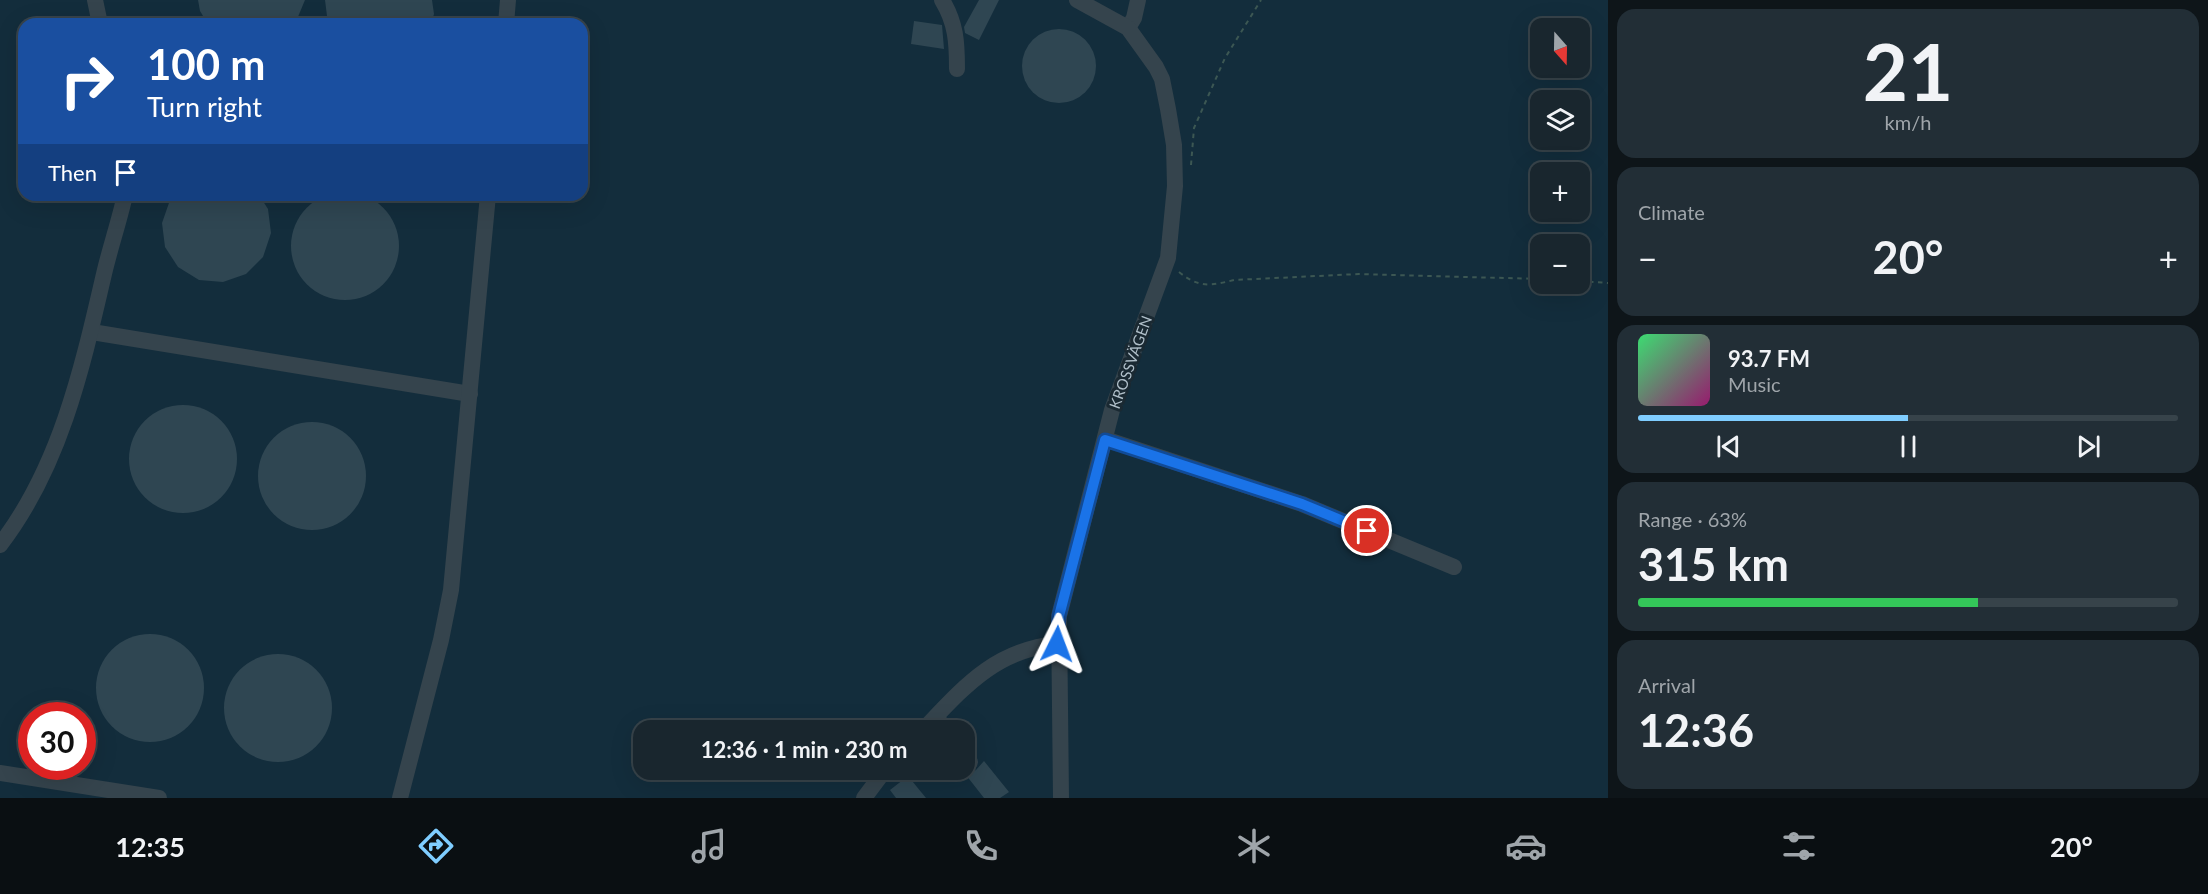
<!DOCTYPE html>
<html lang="en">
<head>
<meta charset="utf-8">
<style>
  :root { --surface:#19262e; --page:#222e36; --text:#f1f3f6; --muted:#9fa5aa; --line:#37434a; --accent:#7fcdff }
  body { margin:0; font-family:Lato,sans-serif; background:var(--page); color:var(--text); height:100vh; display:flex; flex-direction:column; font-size:22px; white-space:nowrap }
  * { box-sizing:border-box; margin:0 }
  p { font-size:20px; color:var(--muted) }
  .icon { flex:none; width:33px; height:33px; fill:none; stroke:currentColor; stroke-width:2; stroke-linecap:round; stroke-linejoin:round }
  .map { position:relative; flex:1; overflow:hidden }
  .panel { display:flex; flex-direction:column; gap:9px; padding:9px; background:#0e1519; width:600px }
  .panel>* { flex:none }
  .hud { position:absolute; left:18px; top:18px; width:570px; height:183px; border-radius:18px; box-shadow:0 6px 24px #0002,0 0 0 2px var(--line); background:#1a4fa0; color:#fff; overflow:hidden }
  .needle { width:39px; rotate:160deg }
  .fabs { position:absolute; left:1530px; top:18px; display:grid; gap:12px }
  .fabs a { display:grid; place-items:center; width:60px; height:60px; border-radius:12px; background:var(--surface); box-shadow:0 6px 24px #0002,0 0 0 2px var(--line); font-size:30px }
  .speed { position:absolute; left:18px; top:702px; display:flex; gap:12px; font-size:30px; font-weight:700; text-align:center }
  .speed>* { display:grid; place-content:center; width:78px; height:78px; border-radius:50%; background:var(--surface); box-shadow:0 6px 24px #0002,0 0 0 2px var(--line); line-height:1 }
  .speed .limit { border:9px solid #d22; background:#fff; color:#111 }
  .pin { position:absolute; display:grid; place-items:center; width:51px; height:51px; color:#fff; margin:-26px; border:3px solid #fff; border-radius:50%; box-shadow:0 2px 6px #0007 }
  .me { position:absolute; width:66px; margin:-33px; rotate:3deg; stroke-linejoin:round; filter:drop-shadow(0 0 4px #0008) }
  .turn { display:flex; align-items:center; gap:21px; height:126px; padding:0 30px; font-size:27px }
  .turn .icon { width:78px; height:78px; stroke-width:2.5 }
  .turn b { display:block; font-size:42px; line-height:51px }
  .then { display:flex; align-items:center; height:57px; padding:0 30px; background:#0003; gap:12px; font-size:22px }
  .big { font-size:45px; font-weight:700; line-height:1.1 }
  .panel .card { flex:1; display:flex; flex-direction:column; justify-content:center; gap:9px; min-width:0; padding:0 21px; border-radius:18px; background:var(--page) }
  .panel .dial { align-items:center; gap:0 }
  .dial b { font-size:78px; line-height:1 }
  .song { display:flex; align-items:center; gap:18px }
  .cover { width:72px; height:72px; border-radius:9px; background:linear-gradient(135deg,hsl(140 70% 55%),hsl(320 70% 35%)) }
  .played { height:6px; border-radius:3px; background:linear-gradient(90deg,var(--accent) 50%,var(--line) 50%) }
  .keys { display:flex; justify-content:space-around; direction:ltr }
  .heat { display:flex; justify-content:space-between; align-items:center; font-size:33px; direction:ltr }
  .charge { height:9px; border-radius:4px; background:linear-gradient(90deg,#34c759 63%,var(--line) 0) }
  .trip { position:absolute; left:633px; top:720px; width:342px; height:60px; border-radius:18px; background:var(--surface); box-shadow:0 6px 24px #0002,0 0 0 2px var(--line); font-weight:700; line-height:60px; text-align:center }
  .tabs { display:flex; height:96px; justify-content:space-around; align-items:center; background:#0a0f12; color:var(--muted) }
  .tabs .icon { width:42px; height:42px }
  .tabs .on { color:var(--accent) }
  .tabs b { font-size:27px; color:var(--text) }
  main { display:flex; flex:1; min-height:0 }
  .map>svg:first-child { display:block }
  .water { fill:#132d3c; fill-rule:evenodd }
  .building { fill:#2f4652 }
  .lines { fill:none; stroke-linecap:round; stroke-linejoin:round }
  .path { stroke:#3c5753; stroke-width:2; stroke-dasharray:4.5 4.5; stroke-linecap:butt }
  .minor { stroke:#35444d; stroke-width:16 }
  .route-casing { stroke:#114b97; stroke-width:15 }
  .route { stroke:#1a73e8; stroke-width:10 }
  .labels { text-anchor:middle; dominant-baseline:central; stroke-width:6; stroke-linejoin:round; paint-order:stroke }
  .street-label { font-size:15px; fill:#b0bfc9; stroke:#1a2932 }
</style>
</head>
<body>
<main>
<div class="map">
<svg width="1608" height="798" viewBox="0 0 1608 798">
  <rect width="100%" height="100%" fill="#21333d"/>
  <path class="water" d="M0 0H1608V798H0ZM24 24H582V195H24ZM1540 28H1580V68H1540ZM1540 100H1580V140H1540ZM1540 172H1580V212H1540ZM1540 244H1580V284H1540ZM32 716H82V766H32ZM644 730H964V770H644Z"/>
  <g class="building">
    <polygon points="198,0 305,0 295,24 208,24 200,11"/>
    <polygon points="325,0 432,0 434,14 431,24 328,24"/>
    <polygon points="979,0 999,0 979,40 965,33 964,27"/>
    <polygon points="914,21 942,25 944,49 911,44"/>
    <circle cx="1059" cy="66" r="37"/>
    <circle cx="345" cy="246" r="54"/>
    <polygon points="174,195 259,195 268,209 271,233 263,257 246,274 223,282 199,280 178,267 165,247 162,223 170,200"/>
    <circle cx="183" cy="459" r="54"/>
    <circle cx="312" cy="476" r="54"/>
    <circle cx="150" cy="688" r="54"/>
    <circle cx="278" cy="708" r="54"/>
    <polygon points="984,761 1009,792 1000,798 984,798 966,775 976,770"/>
    <polygon points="908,776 926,798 896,798 890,790"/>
  </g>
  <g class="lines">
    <g class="path">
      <polyline points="1191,165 1194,128 1225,58 1261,0"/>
      <path d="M1179 272C1199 288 1210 286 1234 280L1359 274 1540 279"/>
      <polyline points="1580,281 1608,283"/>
    </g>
    <g class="minor">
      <polyline points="95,0 100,24"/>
      <path d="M942 0C956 23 957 42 957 69"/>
      <polyline points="506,24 508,0"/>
      <polyline points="1128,28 1134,18 1138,0"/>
      <polyline points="92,332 470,394"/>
      <polyline points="1105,439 1302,504 1454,567"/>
      <path d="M0 545C60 467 82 369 104 274 110 248 119 222 125 195"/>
      <polyline points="936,717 946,730"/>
      <path d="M923 730C964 687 995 650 1057 644"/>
      <polyline points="964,755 970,762"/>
      <polyline points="0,773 159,798"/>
      <polyline points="400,798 441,640 451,590 488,195"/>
      <polyline points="864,798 885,770"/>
      <polyline points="1061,798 1059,616 1112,410 1168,258 1175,186 1174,145 1168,109 1162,79 1156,67 1128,28 1077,0"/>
    </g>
  </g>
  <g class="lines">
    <defs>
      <polyline id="route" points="1057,644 1059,616 1105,440 1302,504 1367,531"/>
    </defs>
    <use href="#route" class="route-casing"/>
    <use href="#route" class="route"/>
  </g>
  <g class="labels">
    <g class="street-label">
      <text transform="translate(1130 362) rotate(-70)">KROSSVÄGEN</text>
    </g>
  </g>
</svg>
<div class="fabs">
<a><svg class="needle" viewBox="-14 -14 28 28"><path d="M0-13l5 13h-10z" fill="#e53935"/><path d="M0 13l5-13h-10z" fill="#9fa5aa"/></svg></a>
<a><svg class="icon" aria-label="layers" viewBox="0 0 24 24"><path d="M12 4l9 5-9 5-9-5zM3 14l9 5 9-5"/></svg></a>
<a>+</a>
<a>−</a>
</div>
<div class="speed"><div class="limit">30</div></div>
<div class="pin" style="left:1367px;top:531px;background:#d93025"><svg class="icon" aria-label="arrive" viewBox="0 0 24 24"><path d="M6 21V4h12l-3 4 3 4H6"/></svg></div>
<svg class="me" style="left:1057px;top:644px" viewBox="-20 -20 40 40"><path d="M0-17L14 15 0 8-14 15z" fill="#1a73e8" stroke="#fff" stroke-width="4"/></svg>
<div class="trip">12:36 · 1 min · 230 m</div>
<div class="hud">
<div class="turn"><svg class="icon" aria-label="right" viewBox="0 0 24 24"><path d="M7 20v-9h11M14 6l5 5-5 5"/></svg><div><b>100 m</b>Turn right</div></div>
<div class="then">Then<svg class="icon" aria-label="arrive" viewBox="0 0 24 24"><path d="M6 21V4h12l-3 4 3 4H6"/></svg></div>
</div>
</div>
<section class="panel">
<div class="card dial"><b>21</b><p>km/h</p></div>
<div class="card"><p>Climate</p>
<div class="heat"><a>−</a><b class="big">20°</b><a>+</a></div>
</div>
<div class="card">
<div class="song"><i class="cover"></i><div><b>93.7 FM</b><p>Music</p></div></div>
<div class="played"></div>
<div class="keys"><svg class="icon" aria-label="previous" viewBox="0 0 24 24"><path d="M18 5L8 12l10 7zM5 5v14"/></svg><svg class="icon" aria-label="pause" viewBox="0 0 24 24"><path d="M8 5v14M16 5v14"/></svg><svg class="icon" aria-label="next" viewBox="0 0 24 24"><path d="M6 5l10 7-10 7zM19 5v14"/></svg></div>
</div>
<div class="card"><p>Range · 63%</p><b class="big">315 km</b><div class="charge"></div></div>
<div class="card"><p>Arrival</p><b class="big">12:36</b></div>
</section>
</main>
<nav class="tabs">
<b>12:35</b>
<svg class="icon on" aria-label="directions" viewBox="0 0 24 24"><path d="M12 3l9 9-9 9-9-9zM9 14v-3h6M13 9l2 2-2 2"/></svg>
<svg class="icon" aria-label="music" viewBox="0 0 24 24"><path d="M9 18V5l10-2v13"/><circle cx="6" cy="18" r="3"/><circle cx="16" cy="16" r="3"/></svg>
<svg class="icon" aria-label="phone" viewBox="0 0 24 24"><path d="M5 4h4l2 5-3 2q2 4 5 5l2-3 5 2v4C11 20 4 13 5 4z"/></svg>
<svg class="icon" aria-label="climate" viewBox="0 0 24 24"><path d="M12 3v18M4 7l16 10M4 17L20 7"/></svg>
<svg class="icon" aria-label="car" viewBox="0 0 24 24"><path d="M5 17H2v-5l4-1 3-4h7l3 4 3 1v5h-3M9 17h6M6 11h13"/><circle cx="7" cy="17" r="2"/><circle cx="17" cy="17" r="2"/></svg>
<svg class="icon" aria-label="filters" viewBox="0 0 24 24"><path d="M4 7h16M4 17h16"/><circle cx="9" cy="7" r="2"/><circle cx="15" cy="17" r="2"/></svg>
<b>20°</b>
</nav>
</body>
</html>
